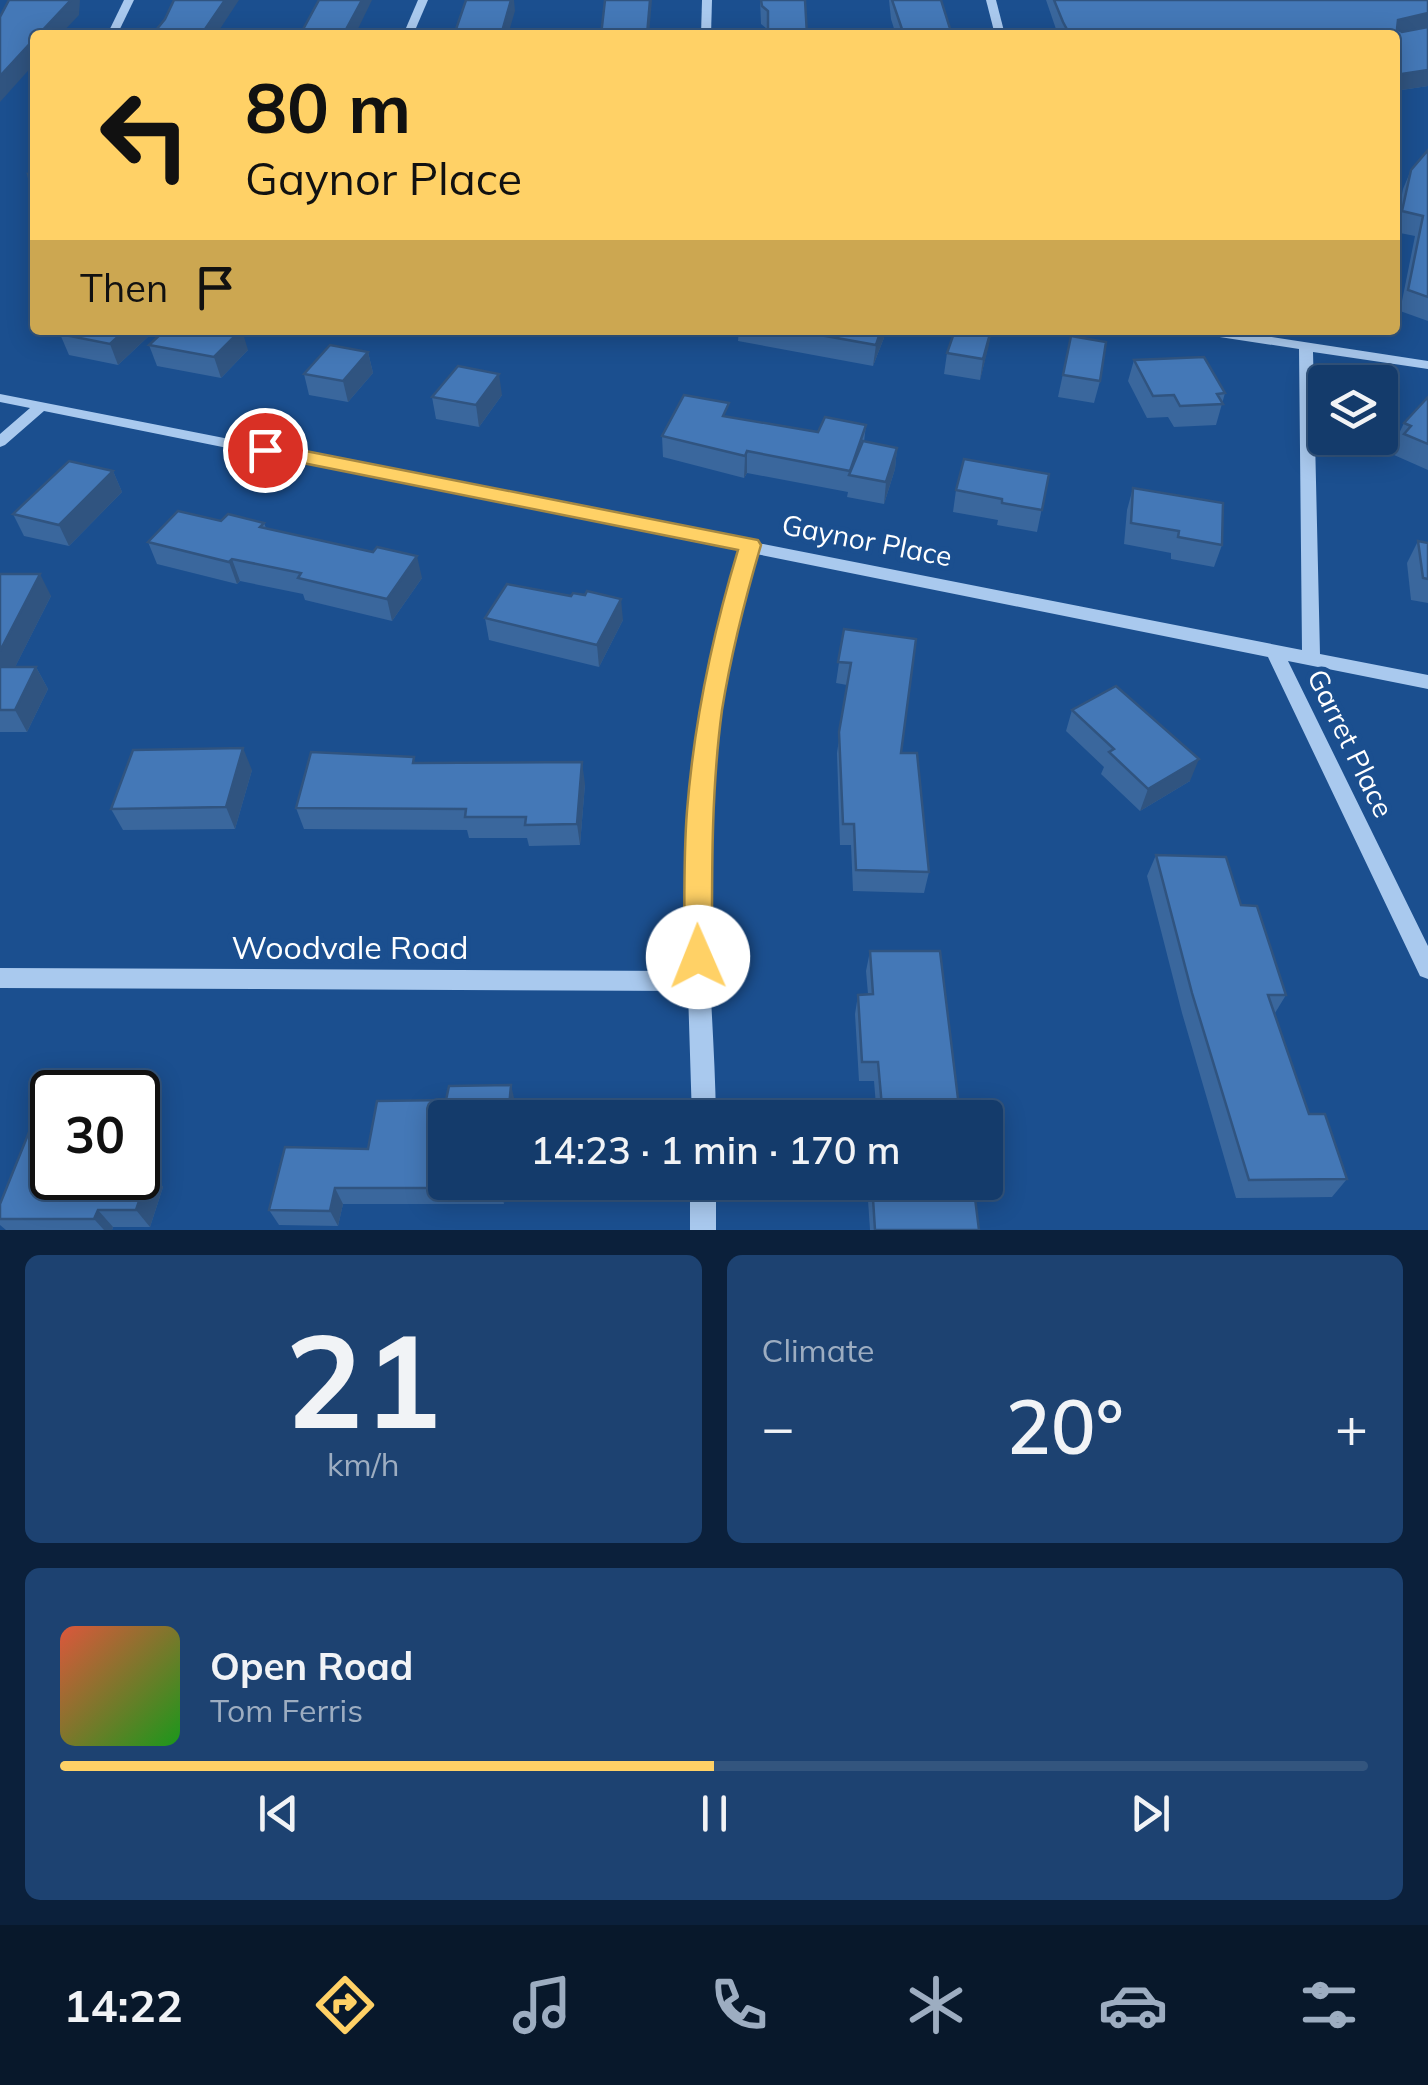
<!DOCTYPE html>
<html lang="en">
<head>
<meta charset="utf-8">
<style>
  :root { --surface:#143b6b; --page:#1d4271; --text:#f1f3f6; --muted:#9dadc1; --line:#33557e; --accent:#ffd166 }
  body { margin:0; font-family:Mulish,sans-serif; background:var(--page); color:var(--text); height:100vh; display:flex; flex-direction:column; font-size:38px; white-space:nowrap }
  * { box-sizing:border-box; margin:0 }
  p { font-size:32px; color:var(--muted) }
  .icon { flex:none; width:55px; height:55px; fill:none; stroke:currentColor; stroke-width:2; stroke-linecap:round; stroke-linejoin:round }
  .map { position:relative; height:1230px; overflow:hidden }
  .drawer { display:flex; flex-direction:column; gap:25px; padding:25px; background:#0b203b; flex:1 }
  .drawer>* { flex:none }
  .hud { position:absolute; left:30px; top:30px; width:1370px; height:305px; border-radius:10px; box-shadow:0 5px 25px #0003,0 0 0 2px var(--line); background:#ffd166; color:#111; overflow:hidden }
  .buttons { position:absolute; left:1308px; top:365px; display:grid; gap:20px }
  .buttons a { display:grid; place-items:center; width:90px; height:90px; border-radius:10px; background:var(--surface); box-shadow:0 5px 25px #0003,0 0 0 2px var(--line); font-size:50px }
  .speed { position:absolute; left:30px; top:1070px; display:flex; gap:20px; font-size:50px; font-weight:700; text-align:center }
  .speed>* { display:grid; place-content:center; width:130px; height:130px; border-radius:50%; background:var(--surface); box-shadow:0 5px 25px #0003,0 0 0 2px var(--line); line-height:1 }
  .speed .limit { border:5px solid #111; border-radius:15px; background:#fff; color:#111 }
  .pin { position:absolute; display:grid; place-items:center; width:85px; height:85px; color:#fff; margin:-42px; border:5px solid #fff; border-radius:50%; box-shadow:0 2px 10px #0007 }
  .me { position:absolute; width:110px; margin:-55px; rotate:359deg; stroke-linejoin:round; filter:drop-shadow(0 0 8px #0008) }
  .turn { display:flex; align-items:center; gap:35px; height:210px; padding:0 50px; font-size:45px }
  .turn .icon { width:130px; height:130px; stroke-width:2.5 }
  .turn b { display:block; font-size:70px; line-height:85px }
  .then { display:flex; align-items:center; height:95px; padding:0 50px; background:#0003; gap:20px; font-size:38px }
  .big { font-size:75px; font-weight:600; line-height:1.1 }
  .drawer .widget { flex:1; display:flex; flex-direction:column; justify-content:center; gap:15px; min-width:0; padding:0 35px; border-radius:15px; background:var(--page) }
  .drawer .dial { align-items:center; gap:0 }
  .dial b { font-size:130px; line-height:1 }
  .song { display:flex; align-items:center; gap:30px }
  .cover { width:120px; height:120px; border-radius:15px; background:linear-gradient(135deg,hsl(10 70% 55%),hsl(120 70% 35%)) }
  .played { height:10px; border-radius:5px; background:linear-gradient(90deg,var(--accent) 50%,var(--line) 50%) }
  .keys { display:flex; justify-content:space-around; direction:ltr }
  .heat { display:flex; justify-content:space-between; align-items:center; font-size:55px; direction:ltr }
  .drawer .tiles { flex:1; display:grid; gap:25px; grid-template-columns:1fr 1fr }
  .widget:last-child { grid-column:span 2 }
  .trip { position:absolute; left:428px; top:1100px; width:575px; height:100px; border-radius:10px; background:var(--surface); box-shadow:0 5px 25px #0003,0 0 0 2px var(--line); font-weight:600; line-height:100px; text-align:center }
  .dock { display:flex; height:160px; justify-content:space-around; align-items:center; background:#08182b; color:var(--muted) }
  .dock .icon { width:70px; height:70px }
  .dock .selected { color:var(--accent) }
  .dock b { font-size:45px; color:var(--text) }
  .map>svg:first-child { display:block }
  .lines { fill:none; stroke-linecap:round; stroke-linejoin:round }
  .minor { fill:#a9c9ee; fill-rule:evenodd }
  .wall { fill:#3a679d }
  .shaded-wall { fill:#305480 }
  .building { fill:#4478b7; stroke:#305480; stroke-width:2.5 }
  .route { fill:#ffd166; stroke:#a68842; stroke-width:2.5 }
  .labels { text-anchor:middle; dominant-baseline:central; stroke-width:10; stroke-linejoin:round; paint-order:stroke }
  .street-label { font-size:28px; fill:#fff; stroke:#1b4f8f }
  .near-street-label { font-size:32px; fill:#fff; stroke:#1b4f8f }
</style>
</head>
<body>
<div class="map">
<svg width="1428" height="1230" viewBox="0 0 1428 1230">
  <rect width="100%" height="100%" fill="#1b4f8f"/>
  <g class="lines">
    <g class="minor">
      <polygon points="124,0 134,0 117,35 107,35"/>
      <polygon points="418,0 428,0 413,35 403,35"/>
      <polygon points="702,0 712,0 711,35 701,35"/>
      <polygon points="986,0 996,0 1005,35 995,35"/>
      <path d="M1193 330H1227L1428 361V369L1313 352 1320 654 1428 675V689L1288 661 1428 946V979L1420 976 1268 657 756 554C726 663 709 774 708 887 707 964 715 1041 716 1118H692L688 991 0 988V968L687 971C682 828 701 688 740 551L44 411 5 445 0 447V434L30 408 0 402V394L1302 650 1299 349 1200 334Z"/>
      <rect x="690" y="1182" width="26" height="48"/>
    </g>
  </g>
  <g class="wall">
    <polygon points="760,0 805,0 807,35 767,35 767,29 761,24"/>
    <polygon points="889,0 941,0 952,35 896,35 891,19"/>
    <polygon points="1046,0 1428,0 1428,86 1395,91 1395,35 1058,35"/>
    <polygon points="1428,150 1428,321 1400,311 1415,236 1395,232 1403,189 1411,170"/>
    <polygon points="65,330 151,330 152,333 118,365 69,355 60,334"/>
    <polygon points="739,330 887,330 873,366 738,341"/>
    <polygon points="992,330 980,380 944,374 947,353"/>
    <polygon points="1071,336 1100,381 1094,403 1058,397"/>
    <polygon points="149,345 248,350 221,378 157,366"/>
    <polygon points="368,352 373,373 348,402 309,395 304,374"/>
    <polygon points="1134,360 1225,393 1216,425 1174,427 1168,417 1147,418 1128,381"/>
    <polygon points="502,395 479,427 436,419 432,397"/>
    <polygon points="1428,397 1428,470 1394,455 1398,446 1394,444 1404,423"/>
    <polygon points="729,417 818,432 866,425 864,442 897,448 895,469 884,504 847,497 848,492 747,473 744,478 663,457 662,436"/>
    <polygon points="113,471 122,492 69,546 24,536 13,514"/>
    <polygon points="1049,474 1037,532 997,525 998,520 953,512 956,490"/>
    <polygon points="1133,488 1222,545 1214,567 1171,559 1171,553 1124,544 1127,510"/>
    <polygon points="221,521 264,523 266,528 422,578 392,621 305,600 303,594 240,581 237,584 157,564 148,542"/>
    <polygon points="1418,541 1428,543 1428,603 1411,600 1407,563"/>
    <polygon points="0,574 51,596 15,667 36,667 48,689 27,732 0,732"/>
    <polygon points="585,595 623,620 599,667 489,640 485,618 571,596"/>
    <polygon points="844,629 901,753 929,872 924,893 853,891 851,845 840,845 837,753 847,685 836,683"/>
    <polygon points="1072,710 1190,781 1140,811 1101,774 1104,767 1066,731"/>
    <polygon points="416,763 585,784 580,845 529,846 527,838 469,838 467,830 304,829 296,808"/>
    <polygon points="252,770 235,829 123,830 111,809"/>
    <polygon points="1156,855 1241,905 1286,995 1275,1013 1309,1114 1347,1179 1332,1197 1236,1198 1182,1013 1147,876"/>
    <polygon points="870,951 960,1115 965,1118 877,1118 874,1081 859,1081 855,1014 858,995 868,994 866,971"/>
    <polygon points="515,1102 445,1182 506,1182 504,1204 343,1204 338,1226 279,1225 269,1210 368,1149"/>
    <polygon points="150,1169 163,1187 150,1227 113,1227 112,1230 6,1230 0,1225 0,1204 52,1178"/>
    <polygon points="872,1183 979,1230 870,1230 868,1200"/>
  </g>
  <g class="shaded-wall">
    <polygon points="71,0 80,0 79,15 60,35 38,35"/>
    <polygon points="225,0 239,0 216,35 201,35"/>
    <polygon points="362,0 372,0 355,35 343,35"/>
    <polygon points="510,0 514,0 515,11 508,35 501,35"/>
    <polygon points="650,0 652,0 649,35 647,35"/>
    <polygon points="1428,13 1428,26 1395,36 1398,20"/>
    <polygon points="35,38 35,63 0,102 0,76"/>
    <polygon points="1428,70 1428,86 1395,91 1395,75"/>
    <polygon points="125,330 151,330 152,333 118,365 110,344"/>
    <polygon points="242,330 248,350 221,378 214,357"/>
    <polygon points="881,330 887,330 873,366 876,345"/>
    <polygon points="992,330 989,345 980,380 983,359"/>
    <polygon points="368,352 373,373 348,402 343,381"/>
    <polygon points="499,374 502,395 479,427 476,405"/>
    <polygon points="897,448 895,469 884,504 886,482"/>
    <polygon points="747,451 747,473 744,478 745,456"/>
    <polygon points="113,471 122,492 69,546 59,525"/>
    <polygon points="417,556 422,578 392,621 387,599"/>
    <polygon points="232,559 240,581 237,584 229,562"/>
    <polygon points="40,574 51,596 4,689 0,682 0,651"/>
    <polygon points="621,599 623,620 599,667 597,645"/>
    <polygon points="36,667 48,689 27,732 15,710"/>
    <polygon points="243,748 252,770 235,829 226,807"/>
    <polygon points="1199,759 1190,781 1140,811 1148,789"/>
    <polygon points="582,762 585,784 580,845 577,824"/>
    <polygon points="511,1085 515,1102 513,1118 508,1118"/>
    <polygon points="138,1100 142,1105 138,1118"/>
    <polygon points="150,1169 163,1187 150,1227 136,1210"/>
    <polygon points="500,1182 506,1182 504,1204 500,1188"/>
    <polygon points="335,1188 343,1204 338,1226 330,1211"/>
    <polygon points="98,1210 113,1227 112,1230 104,1230 94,1219"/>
  </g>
  <g class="building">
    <polygon points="9,0 71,0 38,35 35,35 35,38 0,76 0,17"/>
    <polygon points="174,0 225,0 201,35 152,35 165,19"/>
    <polygon points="319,0 362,0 343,35 300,35"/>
    <polygon points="466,0 511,0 501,35 454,35"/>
    <polygon points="605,0 650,0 647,35 601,35"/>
    <polygon points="761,0 805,0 807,35 768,35 768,11 762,6"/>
    <polygon points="892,0 941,0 952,35 904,35"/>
    <polygon points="1054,0 1428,0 1428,13 1398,20 1397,29 1402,32 1428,27 1428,70 1395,75 1395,35 1070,35 1063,22"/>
    <polygon points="1428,150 1428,297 1408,290 1423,216 1402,211 1411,170"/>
    <polygon points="28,174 35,175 35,200"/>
    <polygon points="65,330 125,330 110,344 60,334"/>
    <polygon points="165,330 241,330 214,357 149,345"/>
    <polygon points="792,330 881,330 876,345"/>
    <polygon points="955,330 991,330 983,359 947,353"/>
    <polygon points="1071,336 1106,342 1100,381 1063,375"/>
    <polygon points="330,345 368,352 343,381 304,374"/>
    <polygon points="1204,357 1225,393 1217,394 1223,404 1180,406 1174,395 1153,396 1134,360"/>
    <polygon points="458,366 499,374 476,405 432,397"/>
    <polygon points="684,395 729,403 723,416 818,432 825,417 866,425 850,471 747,451 745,456 662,436"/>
    <polygon points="1428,397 1428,444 1404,434 1411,426 1404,423"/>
    <polygon points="863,441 897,448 886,482 849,475"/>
    <polygon points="964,459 1049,474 1042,510 1002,503 1002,499 956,490"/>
    <polygon points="69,461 113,471 59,525 13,514"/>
    <polygon points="1133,488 1223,503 1222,545 1178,537 1179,531 1131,523"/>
    <polygon points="178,511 221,521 228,514 264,523 260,527 373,552 377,547 417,556 387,599 298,578 301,573 232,559 229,562 148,542"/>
    <polygon points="1418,541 1428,543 1428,579 1423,578"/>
    <polygon points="0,574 40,574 0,651"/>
    <polygon points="507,584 571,596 573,593 585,595 587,591 621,599 597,645 485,618"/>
    <polygon points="844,629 916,639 901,753 917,753 929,872 856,870 854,824 843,824 839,732 851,663 838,662"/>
    <polygon points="0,667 36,667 15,710 0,710"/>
    <polygon points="1116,686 1199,759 1148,789 1109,752 1114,749 1072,710"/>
    <polygon points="243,748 226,807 111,809 133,750"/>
    <polygon points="311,752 414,757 413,763 582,762 577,824 525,825 526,817 465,817 466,809 296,808"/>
    <polygon points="1156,855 1226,857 1241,905 1257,906 1286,995 1268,995 1309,1114 1325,1114 1347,1179 1249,1180 1192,993"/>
    <polygon points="870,951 940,951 960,1115 964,1115 965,1118 883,1118 878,1062 862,1062 858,995 873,994"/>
    <polygon points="48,1085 128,1086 126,1092 52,1092 52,1178 138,1178 138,1169 150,1169 136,1210 98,1210 94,1219 0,1219 0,1204"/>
    <polygon points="511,1085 508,1118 445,1118 445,1182 500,1182 500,1188 335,1188 330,1211 269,1210 285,1147 368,1149 377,1101 446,1100 449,1086"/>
    <polygon points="973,1182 979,1230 875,1230 872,1183"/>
  </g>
  <path class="route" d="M265 443 758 540 761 545C745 599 731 654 722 710 711 792 712 874 712 957L708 966 698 970 688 966 684 957C685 909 683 860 687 811 694 722 712 636 738 550L258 454 255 450Z"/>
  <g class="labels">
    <g class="street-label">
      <text transform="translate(867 540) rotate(11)">Gaynor Place</text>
      <text transform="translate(1351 743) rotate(64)">Garret Place</text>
    </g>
    <g class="near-street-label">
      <text x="350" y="947">Woodvale Road</text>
    </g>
  </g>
</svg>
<div class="buttons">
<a><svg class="icon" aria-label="layers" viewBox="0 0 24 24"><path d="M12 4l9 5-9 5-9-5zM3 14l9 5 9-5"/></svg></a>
</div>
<div class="speed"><div class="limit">30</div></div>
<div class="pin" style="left:265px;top:450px;background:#d93025"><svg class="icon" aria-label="arrive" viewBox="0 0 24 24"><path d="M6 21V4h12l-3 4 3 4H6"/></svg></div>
<svg class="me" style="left:698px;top:957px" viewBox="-20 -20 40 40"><circle r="19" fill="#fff"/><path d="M0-13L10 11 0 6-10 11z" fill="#ffd166"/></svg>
<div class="trip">14:23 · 1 min · 170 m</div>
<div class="hud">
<div class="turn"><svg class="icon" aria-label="left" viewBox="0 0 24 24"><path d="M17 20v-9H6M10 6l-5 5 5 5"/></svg><div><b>80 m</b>Gaynor Place</div></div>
<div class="then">Then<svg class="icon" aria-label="arrive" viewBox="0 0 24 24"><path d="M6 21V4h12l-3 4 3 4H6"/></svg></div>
</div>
</div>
<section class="drawer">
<div class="tiles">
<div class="widget dial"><b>21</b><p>km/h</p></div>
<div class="widget"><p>Climate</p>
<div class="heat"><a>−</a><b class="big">20°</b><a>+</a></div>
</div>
<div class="widget">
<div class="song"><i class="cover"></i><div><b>Open Road</b><p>Tom Ferris</p></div></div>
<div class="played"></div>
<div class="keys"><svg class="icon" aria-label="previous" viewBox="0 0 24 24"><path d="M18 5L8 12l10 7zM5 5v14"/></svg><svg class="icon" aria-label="pause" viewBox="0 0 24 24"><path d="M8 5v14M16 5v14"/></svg><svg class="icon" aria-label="next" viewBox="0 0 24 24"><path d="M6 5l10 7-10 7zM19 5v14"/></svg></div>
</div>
</div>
</section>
<nav class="dock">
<b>14:22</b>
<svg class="icon selected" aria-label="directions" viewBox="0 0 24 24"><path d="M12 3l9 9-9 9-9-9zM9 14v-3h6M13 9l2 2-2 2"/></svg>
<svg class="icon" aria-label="music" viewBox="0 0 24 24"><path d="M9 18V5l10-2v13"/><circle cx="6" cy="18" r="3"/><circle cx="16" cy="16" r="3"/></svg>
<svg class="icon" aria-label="phone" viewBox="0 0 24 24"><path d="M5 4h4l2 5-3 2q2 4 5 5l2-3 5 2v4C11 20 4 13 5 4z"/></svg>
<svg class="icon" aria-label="climate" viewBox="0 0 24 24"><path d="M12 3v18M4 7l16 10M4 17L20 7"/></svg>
<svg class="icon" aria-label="car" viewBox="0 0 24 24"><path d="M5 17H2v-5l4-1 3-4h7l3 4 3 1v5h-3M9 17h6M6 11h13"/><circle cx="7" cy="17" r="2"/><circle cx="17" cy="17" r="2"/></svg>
<svg class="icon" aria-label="filters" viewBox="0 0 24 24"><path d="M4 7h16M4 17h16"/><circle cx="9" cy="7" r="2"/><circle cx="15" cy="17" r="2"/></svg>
</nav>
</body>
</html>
